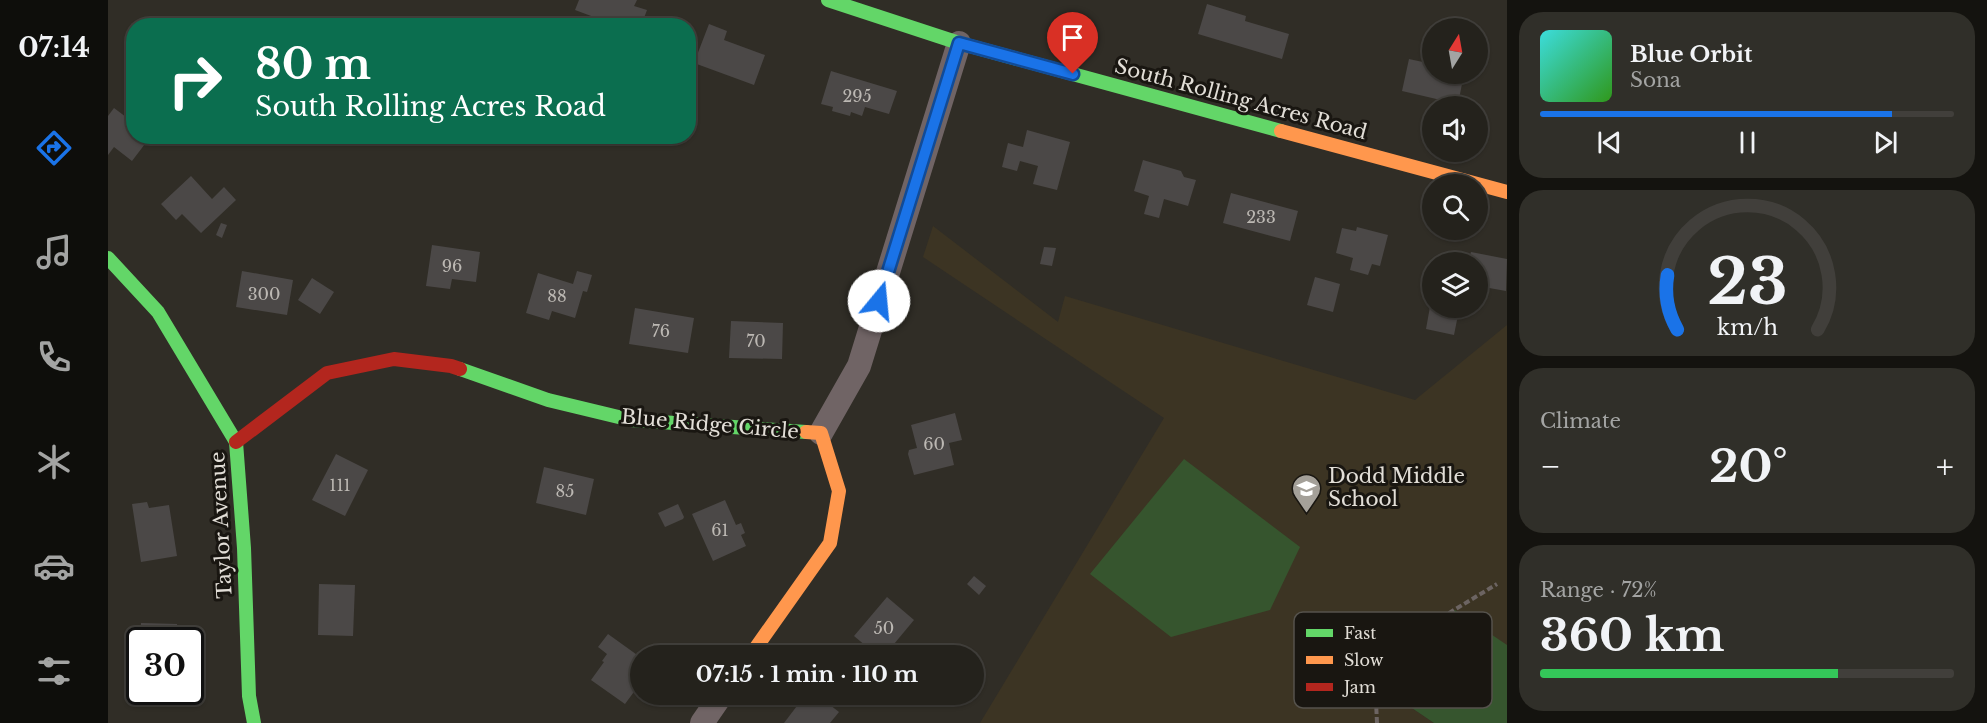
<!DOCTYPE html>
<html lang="en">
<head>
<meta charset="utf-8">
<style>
  :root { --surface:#24221c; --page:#302f29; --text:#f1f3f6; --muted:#a3a4a3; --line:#413f3b; --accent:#1a73e8 }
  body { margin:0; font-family:"Libre Baskerville",serif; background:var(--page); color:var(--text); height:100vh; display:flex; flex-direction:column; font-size:22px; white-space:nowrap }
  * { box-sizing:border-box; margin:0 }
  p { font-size:20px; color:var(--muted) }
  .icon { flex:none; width:33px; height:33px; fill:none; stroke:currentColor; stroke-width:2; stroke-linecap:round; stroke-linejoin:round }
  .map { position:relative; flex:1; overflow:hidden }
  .sheet { display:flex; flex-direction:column; gap:12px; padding:12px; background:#14130f; width:480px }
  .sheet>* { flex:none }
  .guide { position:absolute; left:18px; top:18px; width:570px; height:126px; border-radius:24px; box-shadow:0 2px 4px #0004,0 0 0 2px var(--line); background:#0b6e4f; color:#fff; overflow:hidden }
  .needle { width:39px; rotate:11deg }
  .tools { position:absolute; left:1314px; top:18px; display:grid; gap:12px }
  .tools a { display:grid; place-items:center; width:66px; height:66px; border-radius:50%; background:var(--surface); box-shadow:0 2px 4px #0004,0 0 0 2px var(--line); font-size:30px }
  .speed { position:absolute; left:18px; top:627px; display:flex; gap:12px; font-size:30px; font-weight:700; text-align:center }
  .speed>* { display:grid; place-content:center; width:78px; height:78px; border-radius:50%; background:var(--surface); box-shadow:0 2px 4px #0004,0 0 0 2px var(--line); line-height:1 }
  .speed .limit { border:3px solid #111; border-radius:9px; background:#fff; color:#111 }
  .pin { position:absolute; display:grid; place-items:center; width:51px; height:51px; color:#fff; margin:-62px -26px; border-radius:50% 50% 50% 0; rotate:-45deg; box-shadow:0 0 6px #0007 }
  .pin .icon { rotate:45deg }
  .me { position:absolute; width:66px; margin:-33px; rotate:17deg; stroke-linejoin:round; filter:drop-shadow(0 0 4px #0008) }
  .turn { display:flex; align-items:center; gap:21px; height:126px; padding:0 30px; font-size:27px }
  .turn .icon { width:78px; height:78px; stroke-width:2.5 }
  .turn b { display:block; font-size:42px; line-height:51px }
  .big { font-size:45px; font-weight:700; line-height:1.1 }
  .sheet .tile { flex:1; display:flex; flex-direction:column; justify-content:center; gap:9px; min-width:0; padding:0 21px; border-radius:24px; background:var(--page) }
  .sheet .dial { align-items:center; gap:0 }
  .dial svg { height:156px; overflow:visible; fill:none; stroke:var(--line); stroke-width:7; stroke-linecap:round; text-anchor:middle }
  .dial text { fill:var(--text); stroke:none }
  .song { display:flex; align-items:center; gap:18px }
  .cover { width:72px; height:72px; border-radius:9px; background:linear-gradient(135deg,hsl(180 70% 55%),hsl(110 70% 35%)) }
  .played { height:6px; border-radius:3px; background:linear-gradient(90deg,var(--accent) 85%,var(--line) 85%) }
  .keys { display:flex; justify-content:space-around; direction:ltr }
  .heat { display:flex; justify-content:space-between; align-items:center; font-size:33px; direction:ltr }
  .charge { height:9px; border-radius:4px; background:linear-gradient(90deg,#34c759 72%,var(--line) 0) }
  .trip { position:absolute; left:522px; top:645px; width:354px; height:60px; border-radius:30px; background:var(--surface); box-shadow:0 2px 4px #0004,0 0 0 2px var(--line); font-weight:700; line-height:60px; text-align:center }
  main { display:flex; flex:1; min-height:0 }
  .tab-bar { display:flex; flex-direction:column; width:108px; justify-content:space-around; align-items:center; background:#0e0e0b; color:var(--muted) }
  .tab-bar .icon { width:42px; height:42px }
  .tab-bar .selected { color:var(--accent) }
  .tab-bar b { font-size:27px; color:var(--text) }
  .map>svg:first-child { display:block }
  .built { fill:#3c3423 }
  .green { fill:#36552e }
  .building { fill:#4b4847 }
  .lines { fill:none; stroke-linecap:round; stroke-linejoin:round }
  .path { stroke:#6c6462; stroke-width:4; stroke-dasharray:6 3; stroke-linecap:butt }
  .street { stroke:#706465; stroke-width:24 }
  .fast { stroke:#63d668; stroke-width:14 }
  .slow { stroke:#ff974d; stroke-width:14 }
  .jam { stroke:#b3261e; stroke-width:14 }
  .route-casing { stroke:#114b97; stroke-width:15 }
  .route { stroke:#1a73e8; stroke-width:10 }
  .labels { text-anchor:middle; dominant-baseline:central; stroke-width:6; stroke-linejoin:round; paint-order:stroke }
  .number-label { font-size:16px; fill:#bcb8b3 }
  .street-label { font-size:20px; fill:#e2ded7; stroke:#191611 }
  .poi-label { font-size:20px; fill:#e2ded7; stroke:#191611; text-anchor:start }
  .key { fill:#191611; stroke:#55524c; stroke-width:1.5 }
  .key-label { font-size:16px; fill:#e2ded7 }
</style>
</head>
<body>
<main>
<nav class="tab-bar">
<b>07:14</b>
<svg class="icon selected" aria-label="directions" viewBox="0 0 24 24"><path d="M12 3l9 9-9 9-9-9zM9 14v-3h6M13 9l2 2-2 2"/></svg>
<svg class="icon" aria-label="music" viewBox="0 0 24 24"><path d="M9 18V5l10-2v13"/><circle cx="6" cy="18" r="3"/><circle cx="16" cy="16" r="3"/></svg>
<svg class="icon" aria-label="phone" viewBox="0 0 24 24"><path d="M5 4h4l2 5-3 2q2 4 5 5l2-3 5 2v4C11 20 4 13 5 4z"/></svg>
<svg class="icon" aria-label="climate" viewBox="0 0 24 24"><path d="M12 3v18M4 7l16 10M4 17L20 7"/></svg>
<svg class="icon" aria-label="car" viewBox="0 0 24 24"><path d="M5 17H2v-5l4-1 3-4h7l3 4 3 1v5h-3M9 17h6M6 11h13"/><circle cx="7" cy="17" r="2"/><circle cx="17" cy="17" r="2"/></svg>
<svg class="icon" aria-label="filters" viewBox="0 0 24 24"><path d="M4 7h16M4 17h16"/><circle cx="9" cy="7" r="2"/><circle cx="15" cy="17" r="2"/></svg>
</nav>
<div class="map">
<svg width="1399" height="723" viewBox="0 0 1399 723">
  <rect width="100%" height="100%" fill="#302d26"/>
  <polygon class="built" points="825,226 950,322 957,296 1307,400 1399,325 1399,647 1342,610 1261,679 1326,723 872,723 1056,418 815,257"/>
  <g class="green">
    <polygon points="1076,459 1192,547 1162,610 1063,637 982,574"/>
    <polygon points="1347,610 1399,645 1399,723 1326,723 1261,679"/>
  </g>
  <g class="building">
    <polygon points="471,0 529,0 526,6 539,10 533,26 510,26 467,10"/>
    <polygon points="1099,4 1138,16 1137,21 1181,34 1174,59 1090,34"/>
    <polygon points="601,24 619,31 616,40 657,55 646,85 586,63"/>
    <polygon points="1301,59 1324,64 1324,74 1356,74 1351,99 1338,97 1337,101 1294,91"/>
    <polygon points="723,71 789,91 781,114 757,107 754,116 743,112 742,116 724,111 725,107 713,104"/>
    <polygon points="6,108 26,123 26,136 43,136 24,161 6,147 0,155 0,116"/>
    <polygon points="919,130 962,142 949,190 925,184 930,166 912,161 909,171 894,167 900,143 915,147"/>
    <polygon points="1035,160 1073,171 1076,177 1088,180 1080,206 1056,199 1051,218 1036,214 1041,196 1026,191"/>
    <polygon points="83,176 104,199 116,187 128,200 93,233 74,214 68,220 53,204"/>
    <polygon points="1123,193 1190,211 1182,241 1115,223"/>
    <polygon points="113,223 119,225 114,238 108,235"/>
    <polygon points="1249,227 1280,235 1272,266 1264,264 1260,275 1242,270 1245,258 1228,253 1234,228 1248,231"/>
    <polygon points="324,245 372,252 368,282 344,279 342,289 318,286"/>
    <polygon points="936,247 948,248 944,266 932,264"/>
    <polygon points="1363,252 1399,259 1398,291 1370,286 1370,262 1347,262 1348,256 1361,259"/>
    <polygon points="134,271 185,280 179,315 128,307"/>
    <polygon points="469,271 484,275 479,292 475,291 467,318 444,311 441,320 418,313 430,273 465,284"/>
    <polygon points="1207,277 1232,284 1225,312 1199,305"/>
    <polygon points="204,278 226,292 212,314 190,300"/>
    <polygon points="1323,301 1324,308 1351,310 1346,335 1318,329"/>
    <polygon points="527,308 586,318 580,353 521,344"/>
    <polygon points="623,321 675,323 674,359 621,358"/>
    <polygon points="847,413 854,440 841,443 846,465 806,475 800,454 801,450 809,448 803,425"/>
    <polygon points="228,454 260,470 237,516 204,500"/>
    <polygon points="436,467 486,479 478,515 428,503"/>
    <polygon points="617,500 628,525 633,523 637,533 633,535 638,546 605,561 584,514"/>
    <polygon points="39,502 41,508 61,505 69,556 33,562 24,504"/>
    <polygon points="570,504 576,517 575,519 557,527 550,513"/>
    <polygon points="866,576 878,586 871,595 859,584"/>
    <polygon points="211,584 247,585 245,636 210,635"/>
    <polygon points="779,597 806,620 776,656 770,656 746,636"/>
    <polygon points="33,623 69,624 69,640 32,640"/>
    <polygon points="500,634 532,657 532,664 522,679 531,685 517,704 483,680 496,662 494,661 499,654 490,647"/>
    <polygon points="698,694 708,694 731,712 722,723 676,723"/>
  </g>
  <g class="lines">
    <polyline class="path" points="1269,723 1267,679 1308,633 1389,584"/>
    <g class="street">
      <polyline points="713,433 751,366 851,43"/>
      <polyline points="594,723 614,694"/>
    </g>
    <g class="fast">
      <polyline points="720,0 851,43 1173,131"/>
      <polyline points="0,258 50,312 128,442 136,548 141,696 146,723"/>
      <polyline points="352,369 440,400 523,420 698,432"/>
    </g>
    <g class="slow">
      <polyline points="1173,131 1399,192"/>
      <polyline points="642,656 722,543 731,491 713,433 698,432"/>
    </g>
    <polyline class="jam" points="128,442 219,373 286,359 343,366 352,369"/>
  </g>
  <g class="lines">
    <defs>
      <polyline id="route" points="771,301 851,43 965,74"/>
    </defs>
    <use href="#route" class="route-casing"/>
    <use href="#route" class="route"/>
  </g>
  <defs>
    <symbol id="school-pin" viewBox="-11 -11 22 30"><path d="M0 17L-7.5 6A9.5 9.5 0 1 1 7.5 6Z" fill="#a4a099" stroke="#191611"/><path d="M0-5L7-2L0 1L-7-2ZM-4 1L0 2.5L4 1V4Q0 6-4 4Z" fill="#fff"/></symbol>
  </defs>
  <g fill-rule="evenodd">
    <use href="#school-pin" x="1182" y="472" width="33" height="45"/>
  </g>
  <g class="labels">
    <g class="number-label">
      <text x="749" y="96">295</text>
      <text x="1153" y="217">233</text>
      <text x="344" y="266">96</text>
      <text x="156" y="294">300</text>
      <text x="449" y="296">88</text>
      <text x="553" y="331">76</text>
      <text x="648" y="341">70</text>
      <text x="826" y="444">60</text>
      <text x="232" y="485">111</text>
      <text x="457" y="491">85</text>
      <text x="612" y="530">61</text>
      <text x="776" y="628">50</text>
    </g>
    <g class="street-label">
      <text transform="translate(1133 99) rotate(15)">South Rolling Acres Road</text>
      <text transform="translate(602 424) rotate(5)">Blue Ridge Circle</text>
      <text transform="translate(113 525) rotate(-93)">Taylor Avenue</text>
    </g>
    <g class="poi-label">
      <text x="1220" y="476">Dodd Middle<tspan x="1220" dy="23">School</tspan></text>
    </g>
  </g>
  <rect x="1186" y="612" width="198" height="96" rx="9" class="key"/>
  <rect x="1198" y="629" width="27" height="8" fill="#63d668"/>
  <rect x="1198" y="656" width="27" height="8" fill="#ff974d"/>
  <rect x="1198" y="683" width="27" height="8" fill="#b3261e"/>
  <g class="key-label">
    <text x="1236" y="639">Fast</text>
    <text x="1236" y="666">Slow</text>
    <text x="1236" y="693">Jam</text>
  </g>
</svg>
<div class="tools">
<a><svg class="needle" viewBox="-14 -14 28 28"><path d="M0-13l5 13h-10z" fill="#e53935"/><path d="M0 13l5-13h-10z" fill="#a3a4a3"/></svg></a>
<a><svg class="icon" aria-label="sound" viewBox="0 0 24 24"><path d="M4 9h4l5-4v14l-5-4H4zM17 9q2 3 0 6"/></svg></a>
<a><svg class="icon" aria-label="search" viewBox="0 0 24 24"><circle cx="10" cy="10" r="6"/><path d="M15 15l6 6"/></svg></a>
<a><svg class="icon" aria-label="layers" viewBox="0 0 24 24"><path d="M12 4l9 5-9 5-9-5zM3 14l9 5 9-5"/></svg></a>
</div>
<div class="speed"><div class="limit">30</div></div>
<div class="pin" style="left:965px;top:74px;background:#d93025"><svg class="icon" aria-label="arrive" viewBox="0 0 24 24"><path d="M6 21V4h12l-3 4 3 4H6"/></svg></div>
<svg class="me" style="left:771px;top:301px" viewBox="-20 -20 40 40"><circle r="19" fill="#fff"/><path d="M0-13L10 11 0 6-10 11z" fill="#1a73e8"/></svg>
<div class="trip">07:15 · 1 min · 110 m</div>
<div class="guide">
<div class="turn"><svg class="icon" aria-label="right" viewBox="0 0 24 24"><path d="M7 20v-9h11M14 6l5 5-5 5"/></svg><div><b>80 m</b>South Rolling Acres Road</div></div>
</div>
</div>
<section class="sheet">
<div class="tile">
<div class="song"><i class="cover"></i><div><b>Blue Orbit</b><p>Sona</p></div></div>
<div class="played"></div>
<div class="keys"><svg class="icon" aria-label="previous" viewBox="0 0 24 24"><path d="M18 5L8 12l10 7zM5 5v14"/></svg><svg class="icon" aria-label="pause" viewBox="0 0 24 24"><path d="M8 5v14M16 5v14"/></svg><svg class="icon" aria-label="next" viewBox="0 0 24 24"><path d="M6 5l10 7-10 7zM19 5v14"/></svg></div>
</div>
<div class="tile dial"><svg viewBox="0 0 100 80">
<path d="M14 69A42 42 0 1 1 86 69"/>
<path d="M14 69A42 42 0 0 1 9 41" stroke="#1a73e8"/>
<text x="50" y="56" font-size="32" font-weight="700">23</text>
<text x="50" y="72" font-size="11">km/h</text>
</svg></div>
<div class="tile"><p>Climate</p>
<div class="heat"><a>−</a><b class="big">20°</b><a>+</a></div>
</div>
<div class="tile"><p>Range · 72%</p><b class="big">360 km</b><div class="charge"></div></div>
</section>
</main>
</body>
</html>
